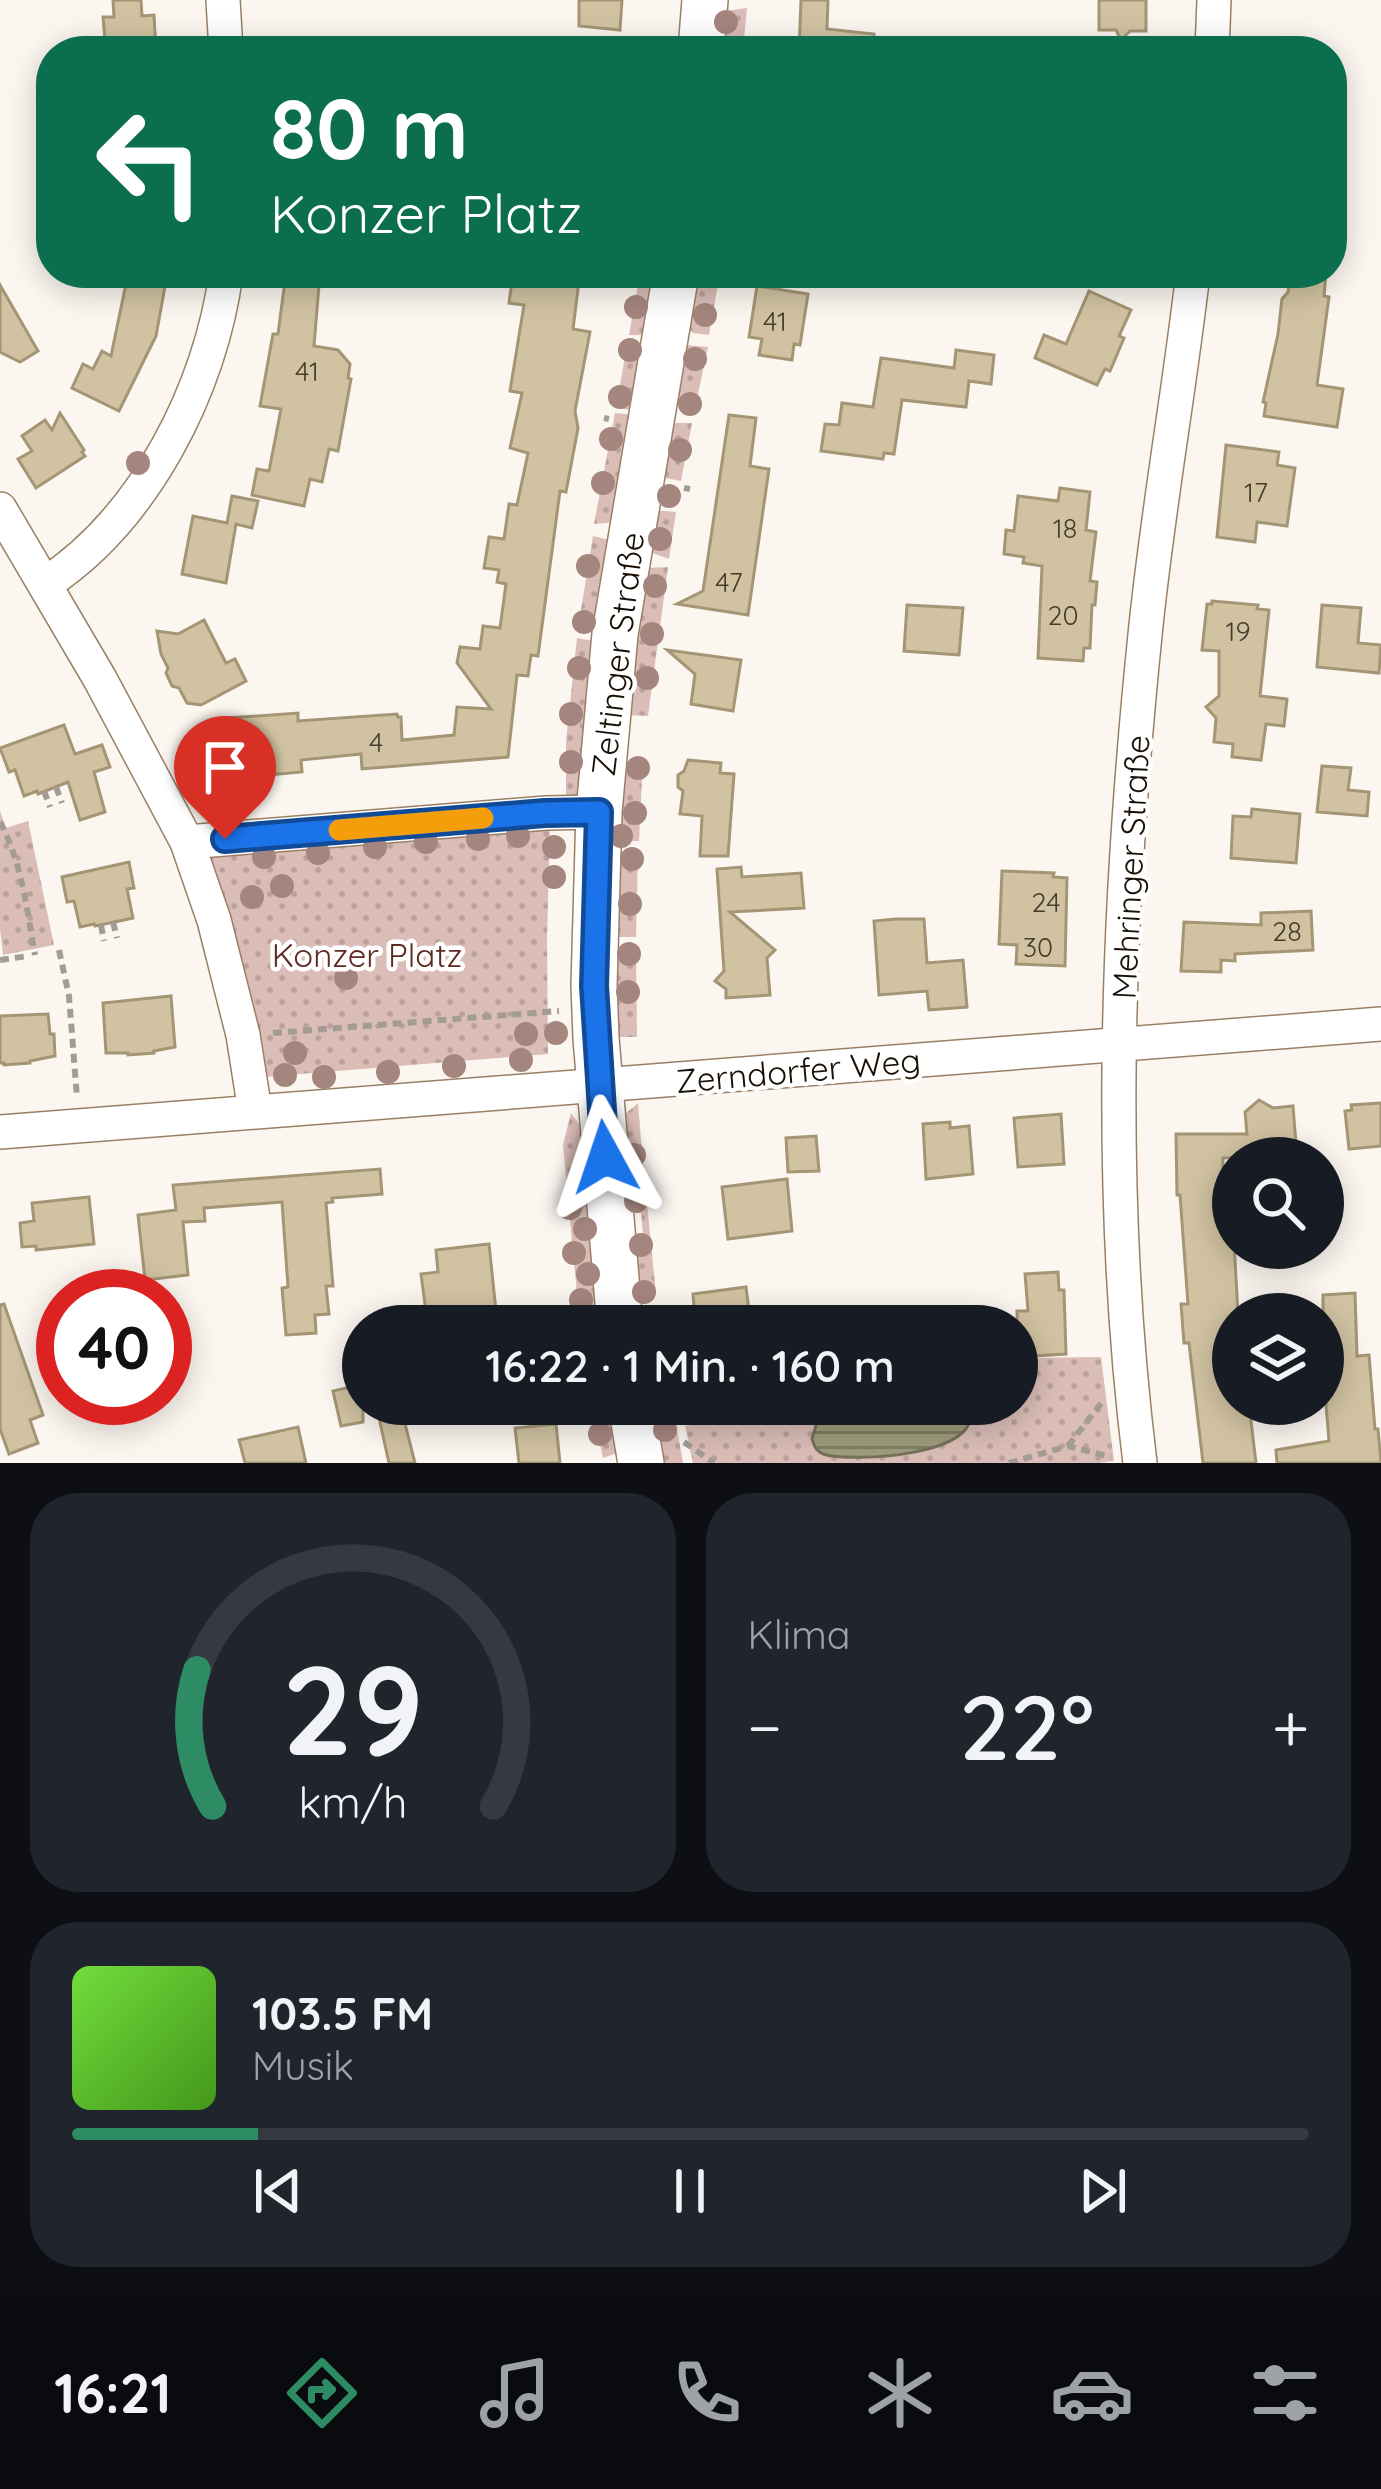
<!DOCTYPE html>
<html lang="de">
<head>
<meta charset="utf-8">
<style>
  :root { --surface:#171b24; --page:#20242c; --text:#f1f3f6; --muted:#9ea1a6; --line:#363941; --accent:#2e8c64 }
  body { margin:0; font-family:Quicksand,sans-serif; background:var(--page); color:var(--text); height:100vh; display:flex; flex-direction:column; font-size:45px; white-space:nowrap }
  * { box-sizing:border-box; margin:0 }
  p { font-size:39px; color:var(--muted) }
  .icon { flex:none; width:66px; height:66px; fill:none; stroke:currentColor; stroke-width:2; stroke-linecap:round; stroke-linejoin:round }
  .map { position:relative; height:1463px; overflow:hidden }
  .details { display:flex; flex-direction:column; gap:30px; padding:30px; background:#0d0f14; flex:1 }
  .details>* { flex:none }
  .guide { position:absolute; left:36px; top:36px; width:1311px; height:252px; border-radius:48px; box-shadow:0 6px 30px #0003; background:#0b6e4f; color:#fff; overflow:hidden }
  .controls { position:absolute; left:1212px; top:1137px; display:grid; gap:24px }
  .controls a { display:grid; place-items:center; width:132px; height:132px; border-radius:50%; background:var(--surface); box-shadow:0 6px 30px #0003; font-size:60px }
  .speed { position:absolute; left:36px; top:1269px; display:flex; gap:24px; font-size:60px; font-weight:700; text-align:center }
  .speed>* { display:grid; place-content:center; width:156px; height:156px; border-radius:50%; background:var(--surface); box-shadow:0 6px 30px #0003; line-height:1 }
  .speed .limit { border:18px solid #d22; background:#fff; color:#111 }
  .pin { position:absolute; display:grid; place-items:center; width:102px; height:102px; color:#fff; margin:-123px -51px; border-radius:50% 50% 50% 0; rotate:-45deg; box-shadow:0 0 12px #0007 }
  .pin .icon { rotate:45deg }
  .me { position:absolute; width:132px; margin:-66px; rotate:355deg; stroke-linejoin:round; filter:drop-shadow(0 0 9px #0008) }
  .turn { display:flex; align-items:center; gap:42px; height:252px; padding:0 36px; font-size:54px }
  .turn .icon { width:156px; height:156px; stroke-width:2.5 }
  .turn b { display:block; font-size:84px; line-height:102px }
  .big { font-size:90px; font-weight:600; line-height:1.1 }
  .details .tile { flex:1; display:flex; flex-direction:column; justify-content:center; gap:18px; min-width:0; padding:0 42px; border-radius:48px; background:var(--page) }
  .details .dial { align-items:center; gap:0 }
  .dial svg { height:312px; overflow:visible; fill:none; stroke:var(--line); stroke-width:7; stroke-linecap:round; text-anchor:middle }
  .dial text { fill:var(--text); stroke:none }
  .song { display:flex; align-items:center; gap:36px }
  .cover { width:144px; height:144px; border-radius:18px; background:linear-gradient(135deg,hsl(100 70% 55%),hsl(100 70% 35%)) }
  .played { height:12px; border-radius:6px; background:linear-gradient(90deg,var(--accent) 15%,var(--line) 15%) }
  .keys { display:flex; justify-content:space-around; direction:ltr }
  .heat { display:flex; justify-content:space-between; align-items:center; font-size:66px; direction:ltr }
  .details .tiles { flex:1; display:grid; gap:30px; grid-template-columns:1fr 1fr }
  .tile:last-child { grid-column:span 2 }
  .trip { position:absolute; left:342px; top:1305px; width:696px; height:120px; border-radius:60px; background:var(--surface); box-shadow:0 6px 30px #0003; font-weight:600; line-height:120px; text-align:center }
  .dock { display:flex; height:192px; justify-content:space-around; align-items:center; background:#090b0e; color:var(--muted) }
  .dock .icon { width:84px; height:84px }
  .dock .selected { color:var(--accent) }
  .dock b { font-size:54px; color:var(--text) }
  .map>svg:first-child { display:block }
  .grass { fill:url(#grass-dots) }
  .water { fill:url(#water-rules); stroke:#767258; stroke-width:3 }
  .building { fill:#d1c3a2; stroke:#a49574; stroke-width:3 }
  .lines { fill:none; stroke-linecap:round; stroke-linejoin:round }
  .street-casing { stroke:#998065; stroke-width:36 }
  .secondary-casing { stroke:#998065; stroke-width:48 }
  .path { stroke:#a39c95; stroke-width:6; stroke-dasharray:9 6; stroke-linecap:butt }
  .street { stroke:#fff; stroke-width:33 }
  .secondary { stroke:#fff; stroke-width:45 }
  .tree { fill:#a5867e }
  .route-casing { stroke:#114b97; stroke-width:30 }
  .route { stroke:#1a73e8; stroke-width:21 }
  .slow { stroke:#f59e0b; stroke-width:21 }
  .labels { text-anchor:middle; dominant-baseline:central; stroke-width:9; stroke-linejoin:round; paint-order:stroke }
  .number-label { font-size:27px; fill:#463c2c }
  .street-label { font-size:33px; fill:#180f05; stroke:#fff }
  .park-label { font-size:33px; fill:#5e2b21; stroke:#fff }
</style>
</head>
<body>
<div class="map">
<svg width="1381" height="1463" viewBox="0 0 1381 1463">
  <defs>
    <pattern id="grass-dots" width="8" height="8" patternUnits="userSpaceOnUse" patternTransform="scale(3)"><rect width="8" height="8" fill="#dbbdb7"/><path d="M2 2h.1M6 6h.1" fill="none" stroke="#bba19c" stroke-width="1.8" stroke-linecap="round"/></pattern>
    <pattern id="water-rules" width="6" height="5" patternUnits="userSpaceOnUse" patternTransform="scale(3)"><rect width="6" height="5" fill="#9e9d7c"/><path d="M0 2.5h6" fill="none" stroke="#807e64"/></pattern>
  </defs>
  <rect width="100%" height="100%" fill="#fcf6f0"/>
  <g class="grass">
    <polygon points="747,8 743,51 722,51 725,11"/>
    <polygon points="640,273 662,273 651,335 629,335"/>
    <polygon points="697,273 720,273 709,335 693,333 689,328"/>
    <polygon points="627,345 647,354 637,411 616,408"/>
    <polygon points="686,345 708,347 695,408 675,398"/>
    <polygon points="615,413 636,415 616,522 594,524"/>
    <polygon points="670,423 692,423 681,481 660,477"/>
    <polygon points="654,510 676,512 669,559 647,551"/>
    <polygon points="593,536 613,541 601,624 578,628"/>
    <polygon points="668,567 648,716 626,715 645,568"/>
    <polygon points="577,638 599,642 583,788 577,796 566,800 566,741"/>
    <polygon points="643,759 639,841 617,841 621,768"/>
    <polygon points="0,811 6,828 28,821 54,945 3,955 0,928"/>
    <polygon points="550,827 547,940 548,1054 263,1077 201,853"/>
    <polygon points="616,852 638,852 636,937 614,937"/>
    <polygon points="636,947 637,1037 614,1037 614,949"/>
    <polygon points="638,1103 645,1188 631,1190 624,1115"/>
    <polygon points="571,1113 582,1128 603,1326 580,1326 563,1145"/>
    <polygon points="646,1193 656,1294 634,1295 635,1234 643,1233 641,1213 633,1213 631,1194"/>
    <polygon points="1101,1357 1114,1461 1099,1463 693,1463 685,1426 712,1420 751,1404 1017,1404 1017,1358"/>
    <polygon points="592,1404 615,1404 623,1451 603,1458"/>
    <polygon points="675,1417 683,1463 661,1463 653,1422"/>
  </g>
  <path class="water" d="M867 1404H967C994 1456 850 1463 823 1454 815 1450 815 1447 812 1439L817 1422 836 1412Z"/>
  <g class="building">
    <polygon points="113,0 141,0 142,16 154,15 156,51 106,51 103,17 114,17"/>
    <polygon points="579,0 622,0 620,30 579,26"/>
    <polygon points="801,0 828,0 827,29 874,34 873,51 799,51"/>
    <polygon points="1099,0 1146,0 1146,31 1130,31 1121,40 1116,30 1099,30"/>
    <polygon points="286,273 320,273 314,346 338,350 350,364 348,378 351,379 338,451 329,449 322,482 310,479 304,506 252,495 257,469 269,471 281,409 260,406 273,334 278,334"/>
    <polygon points="513,273 580,273 573,329 590,332 575,411 578,428 566,492 560,491 538,656 531,655 528,676 517,675 508,757 362,769 361,754 301,760 302,772 233,778 228,718 298,713 298,721 397,714 398,717 401,717 402,740 454,735 457,707 491,709 457,663 460,647 480,649 483,626 500,628 506,584 497,582 499,570 484,568 489,537 504,539 509,504 517,505 528,453 510,448 522,393 510,391 524,305 509,303"/>
    <polygon points="1291,273 1326,273 1324,296 1329,297 1317,385 1343,389 1337,427 1264,416 1266,403 1263,402 1278,334 1282,299 1288,292"/>
    <polygon points="128,274 166,281 156,336 119,411 72,388 83,364 93,369 102,351 111,356"/>
    <polygon points="0,285 38,351 20,362 0,352"/>
    <polygon points="757,286 808,294 800,345 794,344 792,360 759,355 762,339 749,337"/>
    <polygon points="1089,291 1131,310 1119,336 1124,338 1110,371 1105,369 1097,385 1035,358 1044,335 1066,344"/>
    <polygon points="956,350 994,355 991,384 969,381 966,407 902,400 894,454 884,453 883,459 821,451 825,424 839,425 842,403 873,407 881,358 954,368"/>
    <polygon points="60,413 84,450 82,452 85,456 36,488 18,459 32,451 22,436 45,420 52,430"/>
    <polygon points="729,415 756,418 750,466 769,469 748,615 677,604 703,591"/>
    <polygon points="1226,445 1279,452 1277,465 1295,468 1287,526 1257,522 1255,542 1217,537"/>
    <polygon points="1060,488 1090,492 1086,530 1096,532 1090,581 1097,582 1095,605 1092,605 1090,648 1084,648 1083,661 1038,658 1042,566 1023,563 1024,557 1004,554 1006,530 1014,531 1018,496 1058,501"/>
    <polygon points="232,496 258,501 252,528 236,524 226,583 182,574 193,516 227,523"/>
    <polygon points="1212,601 1258,605 1257,609 1269,610 1260,696 1287,699 1284,726 1266,724 1261,760 1232,757 1233,744 1214,742 1216,718 1206,707 1219,696 1219,651 1202,650 1207,604 1212,604"/>
    <polygon points="907,605 963,608 959,655 904,651"/>
    <polygon points="1322,605 1361,608 1358,643 1381,645 1379,673 1317,667"/>
    <polygon points="204,620 226,663 235,659 246,681 201,705 187,703 179,688 172,686 166,673 168,668 161,654 157,631 178,634"/>
    <polygon points="667,650 741,660 733,711 691,704 695,674"/>
    <polygon points="64,725 75,754 102,745 110,767 94,772 105,812 80,820 68,782 38,794 37,791 24,796 15,770 9,772 0,748"/>
    <polygon points="688,760 721,763 720,773 734,774 728,856 700,856 702,816 680,814 683,791 678,787 678,775 684,771"/>
    <polygon points="1322,766 1351,768 1348,790 1369,792 1367,816 1317,812"/>
    <polygon points="1252,809 1300,814 1296,863 1231,858 1233,816 1251,817"/>
    <polygon points="129,862 134,888 127,889 133,918 95,926 94,924 80,927 74,901 67,902 62,877"/>
    <polygon points="741,867 742,877 801,873 804,908 730,912 775,950 767,958 770,995 726,998 726,989 715,981 724,971 717,869"/>
    <polygon points="1002,871 1054,873 1053,877 1067,878 1065,966 1016,964 1017,945 999,944"/>
    <polygon points="1311,911 1313,950 1235,954 1235,961 1221,960 1221,972 1181,971 1184,922 1261,925 1261,913"/>
    <polygon points="896,919 924,919 927,963 963,960 967,1007 929,1010 927,991 879,995 874,921"/>
    <polygon points="171,996 175,1047 154,1051 154,1053 128,1055 128,1053 106,1053 103,1003"/>
    <polygon points="48,1014 50,1034 54,1034 55,1056 30,1061 30,1063 4,1065 4,1063 0,1063 0,1016"/>
    <polygon points="1259,1100 1273,1108 1293,1106 1297,1157 1223,1158 1223,1225 1233,1224 1238,1314 1233,1314 1233,1404 1249,1404 1256,1463 1203,1463 1189,1343 1184,1343 1181,1304 1188,1304 1180,1195 1177,1195 1176,1134 1247,1134 1245,1112"/>
    <polygon points="1381,1103 1381,1146 1349,1149 1345,1111 1352,1110 1351,1105"/>
    <polygon points="1061,1114 1064,1164 1018,1167 1014,1118"/>
    <polygon points="950,1122 950,1128 969,1126 973,1174 926,1179 923,1124"/>
    <polygon points="816,1136 819,1171 788,1172 786,1138"/>
    <polygon points="380,1169 382,1194 332,1198 333,1202 326,1203 333,1286 326,1286 329,1314 315,1315 316,1333 286,1335 282,1288 288,1287 282,1202 204,1208 205,1221 183,1222 188,1275 145,1280 138,1215 176,1210 173,1185"/>
    <polygon points="787,1179 792,1231 728,1239 722,1187"/>
    <polygon points="89,1197 94,1244 36,1250 36,1246 22,1247 20,1223 34,1221 32,1203"/>
    <polygon points="489,1244 496,1311 427,1319 421,1274 438,1272 436,1250"/>
    <polygon points="1058,1272 1059,1290 1064,1290 1066,1354 1018,1357 1017,1311 1028,1311 1025,1274"/>
    <polygon points="746,1287 751,1326 684,1326 694,1306 693,1294"/>
    <polygon points="1355,1293 1357,1356 1369,1355 1375,1429 1378,1429 1381,1463 1277,1463 1276,1450 1329,1441 1323,1369 1323,1295"/>
    <polygon points="4,1304 43,1415 30,1420 38,1443 9,1454 0,1429 0,1305"/>
    <polygon points="363,1384 363,1422 341,1426 333,1391"/>
    <polygon points="376,1404 400,1404 415,1463 389,1463"/>
    <polygon points="556,1424 560,1463 519,1463 515,1428"/>
    <polygon points="298,1427 306,1463 245,1463 239,1440"/>
  </g>
  <g class="lines">
    <defs>
      <g id="street">
        <polyline points="223,0 226,51"/>
        <polyline points="1212,51 1214,0"/>
        <polyline points="0,509 100,679 187,842 214,920 243,1035 255,1111"/>
        <path d="M45 584C145 519 211 388 226 273"/>
        <polyline points="187,842 546,813 599,812"/>
        <polyline points="0,1132 1381,1024"/>
        <path d="M1140 1463C1106 1189 1117 909 1145 635 1157 514 1179 394 1193 273"/>
      </g>
      <g id="secondary">
        <polyline points="701,51 705,0"/>
        <polyline points="620,1326 596,1038 594,985 599,812 615,634 676,273"/>
        <polyline points="631,1404 641,1463"/>
      </g>
    </defs>
    <use href="#street" class="street-casing"/>
    <use href="#secondary" class="secondary-casing"/>
    <g class="path">
      <polyline points="604,418 609,419"/>
      <polyline points="684,488 690,489"/>
      <polyline points="56,787 62,803"/>
      <polyline points="44,791 50,807"/>
      <path d="M0 822C22 863 27 910 35 955"/>
      <polyline points="113,922 117,938"/>
      <polyline points="101,925 104,941"/>
      <polyline points="59,950 69,996 77,1098"/>
      <polyline points="0,960 28,956"/>
      <polyline points="273,1033 559,1011"/>
      <polyline points="684,1442 714,1463"/>
      <polyline points="1068,1446 1103,1401"/>
      <polyline points="1009,1463 1068,1446 1111,1457"/>
    </g>
    <use href="#street" class="street"/>
    <use href="#secondary" class="secondary"/>
  </g>
  <g class="tree">
    <circle cx="726" cy="22" r="12"/>
    <circle cx="636" cy="307" r="12"/>
    <circle cx="705" cy="315" r="12"/>
    <circle cx="630" cy="350" r="12"/>
    <circle cx="695" cy="359" r="12"/>
    <circle cx="620" cy="397" r="12"/>
    <circle cx="690" cy="404" r="12"/>
    <circle cx="611" cy="439" r="12"/>
    <circle cx="680" cy="450" r="12"/>
    <circle cx="138" cy="463" r="12"/>
    <circle cx="603" cy="483" r="12"/>
    <circle cx="669" cy="496" r="12"/>
    <circle cx="660" cy="539" r="12"/>
    <circle cx="588" cy="566" r="12"/>
    <circle cx="655" cy="586" r="12"/>
    <circle cx="584" cy="622" r="12"/>
    <circle cx="652" cy="634" r="12"/>
    <circle cx="579" cy="668" r="12"/>
    <circle cx="647" cy="678" r="12"/>
    <circle cx="571" cy="714" r="12"/>
    <circle cx="571" cy="762" r="12"/>
    <circle cx="638" cy="768" r="12"/>
    <circle cx="635" cy="813" r="12"/>
    <circle cx="518" cy="836" r="12"/>
    <circle cx="621" cy="836" r="12"/>
    <circle cx="478" cy="839" r="12"/>
    <circle cx="426" cy="842" r="12"/>
    <circle cx="375" cy="847" r="12"/>
    <circle cx="554" cy="847" r="12"/>
    <circle cx="318" cy="853" r="12"/>
    <circle cx="264" cy="857" r="12"/>
    <circle cx="632" cy="859" r="12"/>
    <circle cx="554" cy="877" r="12"/>
    <circle cx="282" cy="886" r="12"/>
    <circle cx="252" cy="897" r="12"/>
    <circle cx="630" cy="904" r="12"/>
    <circle cx="629" cy="954" r="12"/>
    <circle cx="346" cy="978" r="12"/>
    <circle cx="628" cy="992" r="12"/>
    <circle cx="556" cy="1033" r="12"/>
    <circle cx="526" cy="1034" r="12"/>
    <circle cx="295" cy="1053" r="12"/>
    <circle cx="521" cy="1060" r="12"/>
    <circle cx="454" cy="1066" r="12"/>
    <circle cx="388" cy="1072" r="12"/>
    <circle cx="285" cy="1075" r="12"/>
    <circle cx="324" cy="1077" r="12"/>
    <circle cx="634" cy="1155" r="12"/>
    <circle cx="636" cy="1201" r="12"/>
    <circle cx="570" cy="1208" r="12"/>
    <circle cx="585" cy="1229" r="12"/>
    <circle cx="641" cy="1245" r="12"/>
    <circle cx="574" cy="1253" r="12"/>
    <circle cx="588" cy="1274" r="12"/>
    <circle cx="644" cy="1292" r="12"/>
    <circle cx="581" cy="1300" r="12"/>
    <circle cx="665" cy="1430" r="12"/>
    <circle cx="600" cy="1434" r="12"/>
  </g>
  <g class="lines">
    <defs>
      <polyline id="route" points="225,839 545,813 599,812 594,986 605,1157"/>
    </defs>
    <use href="#route" class="route-casing"/>
    <use href="#route" class="route"/>
    <polyline class="slow" points="339,830 483,818"/>
  </g>
  <g class="labels">
    <g class="number-label">
      <text x="775" y="321">41</text>
      <text x="307" y="371">41</text>
      <text x="1256" y="492">17</text>
      <text x="1065" y="528">18</text>
      <text x="729" y="582">47</text>
      <text x="1063" y="615">20</text>
      <text x="1238" y="631">19</text>
      <text x="376" y="742">4</text>
      <text x="1046" y="902">24</text>
      <text x="1287" y="931">28</text>
      <text x="1038" y="947">30</text>
    </g>
    <g class="street-label">
      <text transform="translate(617 654) rotate(-83)">Zeltinger Straße</text>
      <text transform="translate(1130 867) rotate(-87)">Mehringer Straße</text>
      <text transform="translate(798 1070) rotate(-5)">Zerndorfer Weg</text>
    </g>
    <g class="park-label">
      <text x="367" y="954">Konzer Platz</text>
    </g>
  </g>
</svg>
<div class="controls">
<a><svg class="icon" aria-label="search" viewBox="0 0 24 24"><circle cx="10" cy="10" r="6"/><path d="M15 15l6 6"/></svg></a>
<a><svg class="icon" aria-label="layers" viewBox="0 0 24 24"><path d="M12 4l9 5-9 5-9-5zM3 14l9 5 9-5"/></svg></a>
</div>
<div class="speed"><div class="limit">40</div></div>
<div class="pin" style="left:225px;top:839px;background:#d93025"><svg class="icon" aria-label="arrive" viewBox="0 0 24 24"><path d="M6 21V4h12l-3 4 3 4H6"/></svg></div>
<svg class="me" style="left:605px;top:1157px" viewBox="-20 -20 40 40"><path d="M0-17L14 15 0 8-14 15z" fill="#1a73e8" stroke="#fff" stroke-width="4"/></svg>
<div class="trip">16:22 · 1 Min. · 160 m</div>
<div class="guide">
<div class="turn"><svg class="icon" aria-label="left" viewBox="0 0 24 24"><path d="M17 20v-9H6M10 6l-5 5 5 5"/></svg><div><b>80 m</b>Konzer Platz</div></div>
</div>
</div>
<section class="details">
<div class="tiles">
<div class="tile dial"><svg viewBox="0 0 100 80">
<path d="M14 69A42 42 0 1 1 86 69"/>
<path d="M14 69A42 42 0 0 1 10 34" stroke="#2e8c64"/>
<text x="50" y="56" font-size="32" font-weight="700">29</text>
<text x="50" y="72" font-size="11">km/h</text>
</svg></div>
<div class="tile"><p>Klima</p>
<div class="heat"><a>−</a><b class="big">22°</b><a>+</a></div>
</div>
<div class="tile">
<div class="song"><i class="cover"></i><div><b>103.5 FM</b><p>Musik</p></div></div>
<div class="played"></div>
<div class="keys"><svg class="icon" aria-label="previous" viewBox="0 0 24 24"><path d="M18 5L8 12l10 7zM5 5v14"/></svg><svg class="icon" aria-label="pause" viewBox="0 0 24 24"><path d="M8 5v14M16 5v14"/></svg><svg class="icon" aria-label="next" viewBox="0 0 24 24"><path d="M6 5l10 7-10 7zM19 5v14"/></svg></div>
</div>
</div>
</section>
<nav class="dock">
<b>16:21</b>
<svg class="icon selected" aria-label="directions" viewBox="0 0 24 24"><path d="M12 3l9 9-9 9-9-9zM9 14v-3h6M13 9l2 2-2 2"/></svg>
<svg class="icon" aria-label="music" viewBox="0 0 24 24"><path d="M9 18V5l10-2v13"/><circle cx="6" cy="18" r="3"/><circle cx="16" cy="16" r="3"/></svg>
<svg class="icon" aria-label="phone" viewBox="0 0 24 24"><path d="M5 4h4l2 5-3 2q2 4 5 5l2-3 5 2v4C11 20 4 13 5 4z"/></svg>
<svg class="icon" aria-label="climate" viewBox="0 0 24 24"><path d="M12 3v18M4 7l16 10M4 17L20 7"/></svg>
<svg class="icon" aria-label="car" viewBox="0 0 24 24"><path d="M5 17H2v-5l4-1 3-4h7l3 4 3 1v5h-3M9 17h6M6 11h13"/><circle cx="7" cy="17" r="2"/><circle cx="17" cy="17" r="2"/></svg>
<svg class="icon" aria-label="filters" viewBox="0 0 24 24"><path d="M4 7h16M4 17h16"/><circle cx="9" cy="7" r="2"/><circle cx="15" cy="17" r="2"/></svg>
</nav>
</body>
</html>
